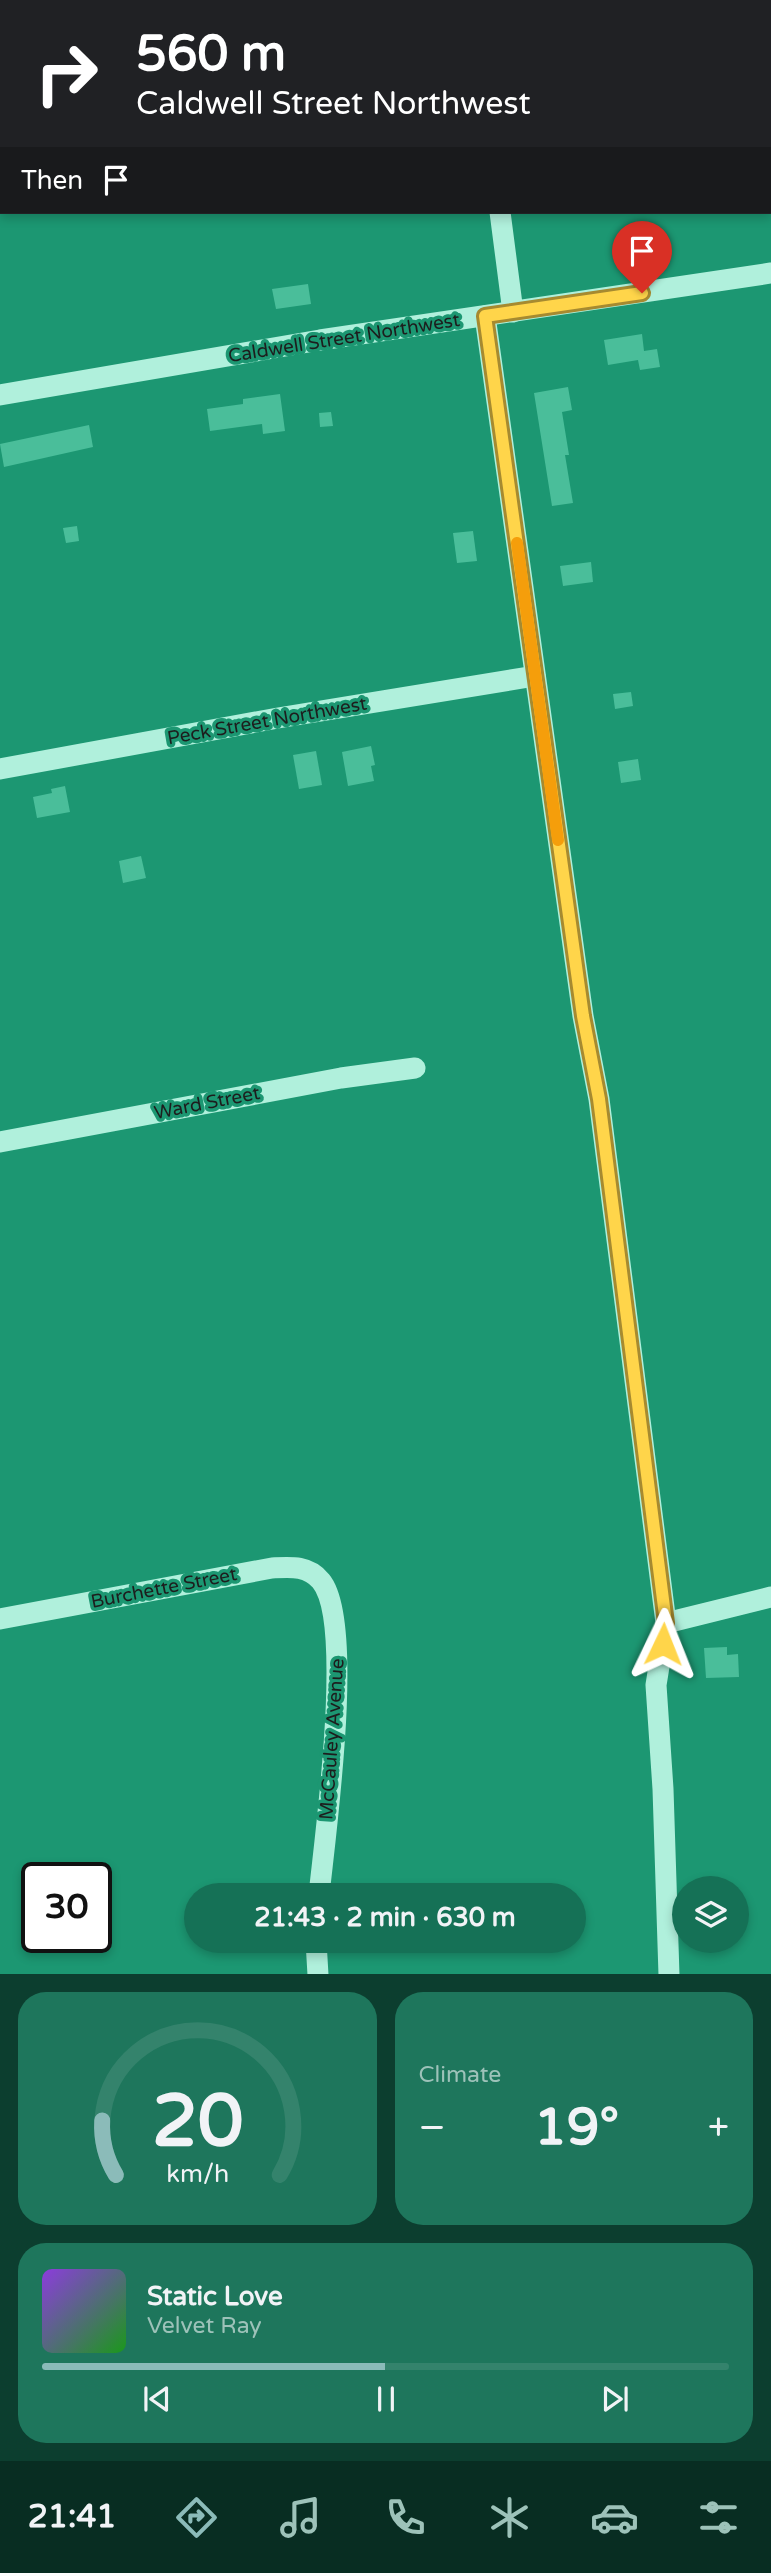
<!DOCTYPE html>
<html lang="en">
<head>
<meta charset="utf-8">
<style>
  :root { --surface:#157156; --page:#1e765c; --text:#f1f3f6; --muted:#9dc2b9; --line:#34836c; --accent:#8bbbb9 }
  body { margin:0; font-family:"Varela Round",sans-serif; background:var(--page); color:var(--text); height:100vh; display:flex; flex-direction:column; font-size:26px; white-space:nowrap }
  * { box-sizing:border-box; margin:0 }
  p { font-size:23px; color:var(--muted) }
  .icon { flex:none; width:38px; height:38px; fill:none; stroke:currentColor; stroke-width:2; stroke-linecap:round; stroke-linejoin:round }
  .map { position:relative; height:1974px; overflow:hidden }
  .panel { display:flex; flex-direction:column; gap:18px; padding:18px; background:#0c3e2f; flex:1 }
  .panel>* { flex:none }
  .guide { position:absolute; left:0px; top:0px; width:772px; height:214px; box-shadow:0 4px 10px #0003; background:#202124; color:#fff; overflow:hidden }
  .controls { position:absolute; left:672px; top:1876px; display:grid; gap:14px }
  .controls a { display:grid; place-items:center; width:77px; height:77px; border-radius:50%; background:var(--surface); box-shadow:0 4px 10px #0003; font-size:35px }
  .speed { position:absolute; left:21px; top:1862px; display:flex; gap:14px; font-size:35px; font-weight:700; text-align:center }
  .speed>* { display:grid; place-content:center; width:91px; height:91px; border-radius:50%; background:var(--surface); box-shadow:0 4px 10px #0003; line-height:1 }
  .speed .limit { border:4px solid #111; border-radius:10px; background:#fff; color:#111 }
  .pin { position:absolute; display:grid; place-items:center; width:60px; height:60px; color:#fff; margin:-72px -30px; border-radius:50% 50% 50% 0; rotate:-45deg; box-shadow:0 0 7px #0007 }
  .pin .icon { rotate:45deg }
  .me { position:absolute; width:77px; margin:-38px; rotate:2deg; stroke-linejoin:round; filter:drop-shadow(0 0 5px #0008) }
  .turn { display:flex; align-items:center; gap:24px; height:147px; padding:0 21px; font-size:32px }
  .turn .icon { width:91px; height:91px; stroke-width:2.5 }
  .turn b { display:block; font-size:49px; line-height:60px }
  .then { display:flex; align-items:center; height:66px; padding:0 21px; background:#0003; gap:14px; font-size:26px }
  .big { font-size:52px; font-weight:700; line-height:1.1 }
  .panel .widget { flex:1; display:flex; flex-direction:column; justify-content:center; gap:10px; min-width:0; padding:0 24px; border-radius:28px; background:var(--page) }
  .panel .dial { align-items:center; gap:0 }
  .dial svg { height:182px; overflow:visible; fill:none; stroke:var(--line); stroke-width:7; stroke-linecap:round; text-anchor:middle }
  .dial text { fill:var(--text); stroke:none }
  .song { display:flex; align-items:center; gap:21px }
  .cover { width:84px; height:84px; border-radius:10px; background:linear-gradient(135deg,hsl(270 70% 55%),hsl(120 70% 35%)) }
  .played { height:7px; border-radius:4px; background:linear-gradient(90deg,var(--accent) 50%,var(--line) 50%) }
  .keys { display:flex; justify-content:space-around; direction:ltr }
  .heat { display:flex; justify-content:space-between; align-items:center; font-size:38px; direction:ltr }
  .panel .tiles { flex:1; display:grid; gap:18px; grid-template-columns:1fr 1fr }
  .widget:last-child { grid-column:span 2 }
  .trip { position:absolute; left:184px; top:1883px; width:402px; height:70px; border-radius:35px; background:var(--surface); box-shadow:0 4px 10px #0003; font-weight:700; line-height:70px; text-align:center }
  .tabs { display:flex; height:112px; justify-content:space-around; align-items:center; background:#082d22; color:var(--muted) }
  .tabs .icon { width:49px; height:49px }
  .tabs .selected { color:var(--accent) }
  .tabs b { font-size:32px; color:var(--text) }
  .map>svg:first-child { display:block }
  .building { fill:#4abe9a }
  .lines { fill:none; stroke-linecap:round; stroke-linejoin:round }
  .minor { stroke:#b0f0dc; stroke-width:21 }
  .route-casing { stroke:#a68a30; stroke-width:18 }
  .route { stroke:#ffd54a; stroke-width:12 }
  .slow { stroke:#f59e0b; stroke-width:12 }
  .labels { text-anchor:middle; dominant-baseline:central; stroke-width:7; stroke-linejoin:round; paint-order:stroke }
  .street-label { font-size:19px; fill:#1d1d1d; stroke:#1c9772 }
</style>
</head>
<body>
<div class="map">
<svg width="771" height="1975" viewBox="0 0 771 1975">
  <rect width="100%" height="100%" fill="#1c9772"/>
  <g class="building">
    <polygon points="308,284 311,304 276,309 272,289"/>
    <polygon points="642,334 644,351 657,349 660,367 640,370 638,360 608,365 604,340"/>
    <polygon points="568,387 572,410 562,412 569,455 565,455 573,503 552,506 534,393"/>
    <polygon points="280,394 285,431 263,434 262,424 210,431 207,409 243,404 243,399"/>
    <polygon points="331,412 333,426 320,427 319,413"/>
    <polygon points="89,425 93,447 4,467 0,444"/>
    <polygon points="77,526 79,541 66,543 63,528"/>
    <polygon points="473,531 477,561 457,563 453,533"/>
    <polygon points="591,562 593,582 563,586 560,566"/>
    <polygon points="631,692 633,706 615,709 613,694"/>
    <polygon points="371,746 375,765 371,766 374,781 348,786 342,752"/>
    <polygon points="316,751 322,785 299,789 293,755"/>
    <polygon points="638,759 641,780 621,783 618,762"/>
    <polygon points="65,786 70,812 37,818 33,797 52,793 51,789"/>
    <polygon points="141,856 146,878 123,883 119,861"/>
    <polygon points="727,1647 727,1655 738,1654 739,1677 706,1678 704,1648"/>
  </g>
  <g class="lines">
    <g class="minor">
      <polyline points="472,0 472,2"/>
      <polyline points="90,2 90,0"/>
      <polyline points="500,212 513,312"/>
      <polyline points="485,316 583,1016 599,1099 666,1623 656,1685 663,1789 669,1975"/>
      <polyline points="0,395 320,340 771,273"/>
      <polyline points="0,769 278,718 535,676"/>
      <polyline points="0,1142 341,1078 415,1068"/>
      <path d="M0 1619 272 1568C290 1567 308 1565 321 1581 355 1622 325 1836 319 1895"/>
      <polyline points="666,1623 771,1597"/>
      <polyline points="316,1941 318,1975"/>
    </g>
  </g>
  <g class="lines">
    <defs>
      <polyline id="route" points="642,293 485,316 583,1016 599,1099 666,1623 663,1644"/>
    </defs>
    <use href="#route" class="route-casing"/>
    <use href="#route" class="route"/>
    <polyline class="slow" points="517,543 558,840"/>
  </g>
  <g class="labels">
    <g class="street-label">
      <text transform="translate(344 338) rotate(-9)">Caldwell Street Northwest</text>
      <text transform="translate(267 721) rotate(-10)">Peck Street Northwest</text>
      <text transform="translate(207 1103) rotate(-11)">Ward Street</text>
      <text transform="translate(164 1588) rotate(-11)">Burchette Street</text>
      <text transform="translate(332 1739) rotate(-86)">McCauley Avenue</text>
    </g>
  </g>
</svg>
<div class="controls">
<a><svg class="icon" aria-label="layers" viewBox="0 0 24 24"><path d="M12 4l9 5-9 5-9-5zM3 14l9 5 9-5"/></svg></a>
</div>
<div class="speed"><div class="limit">30</div></div>
<div class="pin" style="left:642px;top:293px;background:#d93025"><svg class="icon" aria-label="arrive" viewBox="0 0 24 24"><path d="M6 21V4h12l-3 4 3 4H6"/></svg></div>
<svg class="me" style="left:663px;top:1644px" viewBox="-20 -20 40 40"><path d="M0-17L14 15 0 8-14 15z" fill="#ffd54a" stroke="#fff" stroke-width="4"/></svg>
<div class="trip">21:43 · 2 min · 630 m</div>
<div class="guide">
<div class="turn"><svg class="icon" aria-label="right" viewBox="0 0 24 24"><path d="M7 20v-9h11M14 6l5 5-5 5"/></svg><div><b>560 m</b>Caldwell Street Northwest</div></div>
<div class="then">Then<svg class="icon" aria-label="arrive" viewBox="0 0 24 24"><path d="M6 21V4h12l-3 4 3 4H6"/></svg></div>
</div>
</div>
<section class="panel">
<div class="tiles">
<div class="widget dial"><svg viewBox="0 0 100 80">
<path d="M14 69A42 42 0 1 1 86 69"/>
<path d="M14 69A42 42 0 0 1 8 45" stroke="#8bbbb9"/>
<text x="50" y="56" font-size="32" font-weight="700">20</text>
<text x="50" y="72" font-size="11">km/h</text>
</svg></div>
<div class="widget"><p>Climate</p>
<div class="heat"><a>−</a><b class="big">19°</b><a>+</a></div>
</div>
<div class="widget">
<div class="song"><i class="cover"></i><div><b>Static Love</b><p>Velvet Ray</p></div></div>
<div class="played"></div>
<div class="keys"><svg class="icon" aria-label="previous" viewBox="0 0 24 24"><path d="M18 5L8 12l10 7zM5 5v14"/></svg><svg class="icon" aria-label="pause" viewBox="0 0 24 24"><path d="M8 5v14M16 5v14"/></svg><svg class="icon" aria-label="next" viewBox="0 0 24 24"><path d="M6 5l10 7-10 7zM19 5v14"/></svg></div>
</div>
</div>
</section>
<nav class="tabs">
<b>21:41</b>
<svg class="icon selected" aria-label="directions" viewBox="0 0 24 24"><path d="M12 3l9 9-9 9-9-9zM9 14v-3h6M13 9l2 2-2 2"/></svg>
<svg class="icon" aria-label="music" viewBox="0 0 24 24"><path d="M9 18V5l10-2v13"/><circle cx="6" cy="18" r="3"/><circle cx="16" cy="16" r="3"/></svg>
<svg class="icon" aria-label="phone" viewBox="0 0 24 24"><path d="M5 4h4l2 5-3 2q2 4 5 5l2-3 5 2v4C11 20 4 13 5 4z"/></svg>
<svg class="icon" aria-label="climate" viewBox="0 0 24 24"><path d="M12 3v18M4 7l16 10M4 17L20 7"/></svg>
<svg class="icon" aria-label="car" viewBox="0 0 24 24"><path d="M5 17H2v-5l4-1 3-4h7l3 4 3 1v5h-3M9 17h6M6 11h13"/><circle cx="7" cy="17" r="2"/><circle cx="17" cy="17" r="2"/></svg>
<svg class="icon" aria-label="filters" viewBox="0 0 24 24"><path d="M4 7h16M4 17h16"/><circle cx="9" cy="7" r="2"/><circle cx="15" cy="17" r="2"/></svg>
</nav>
</body>
</html>
